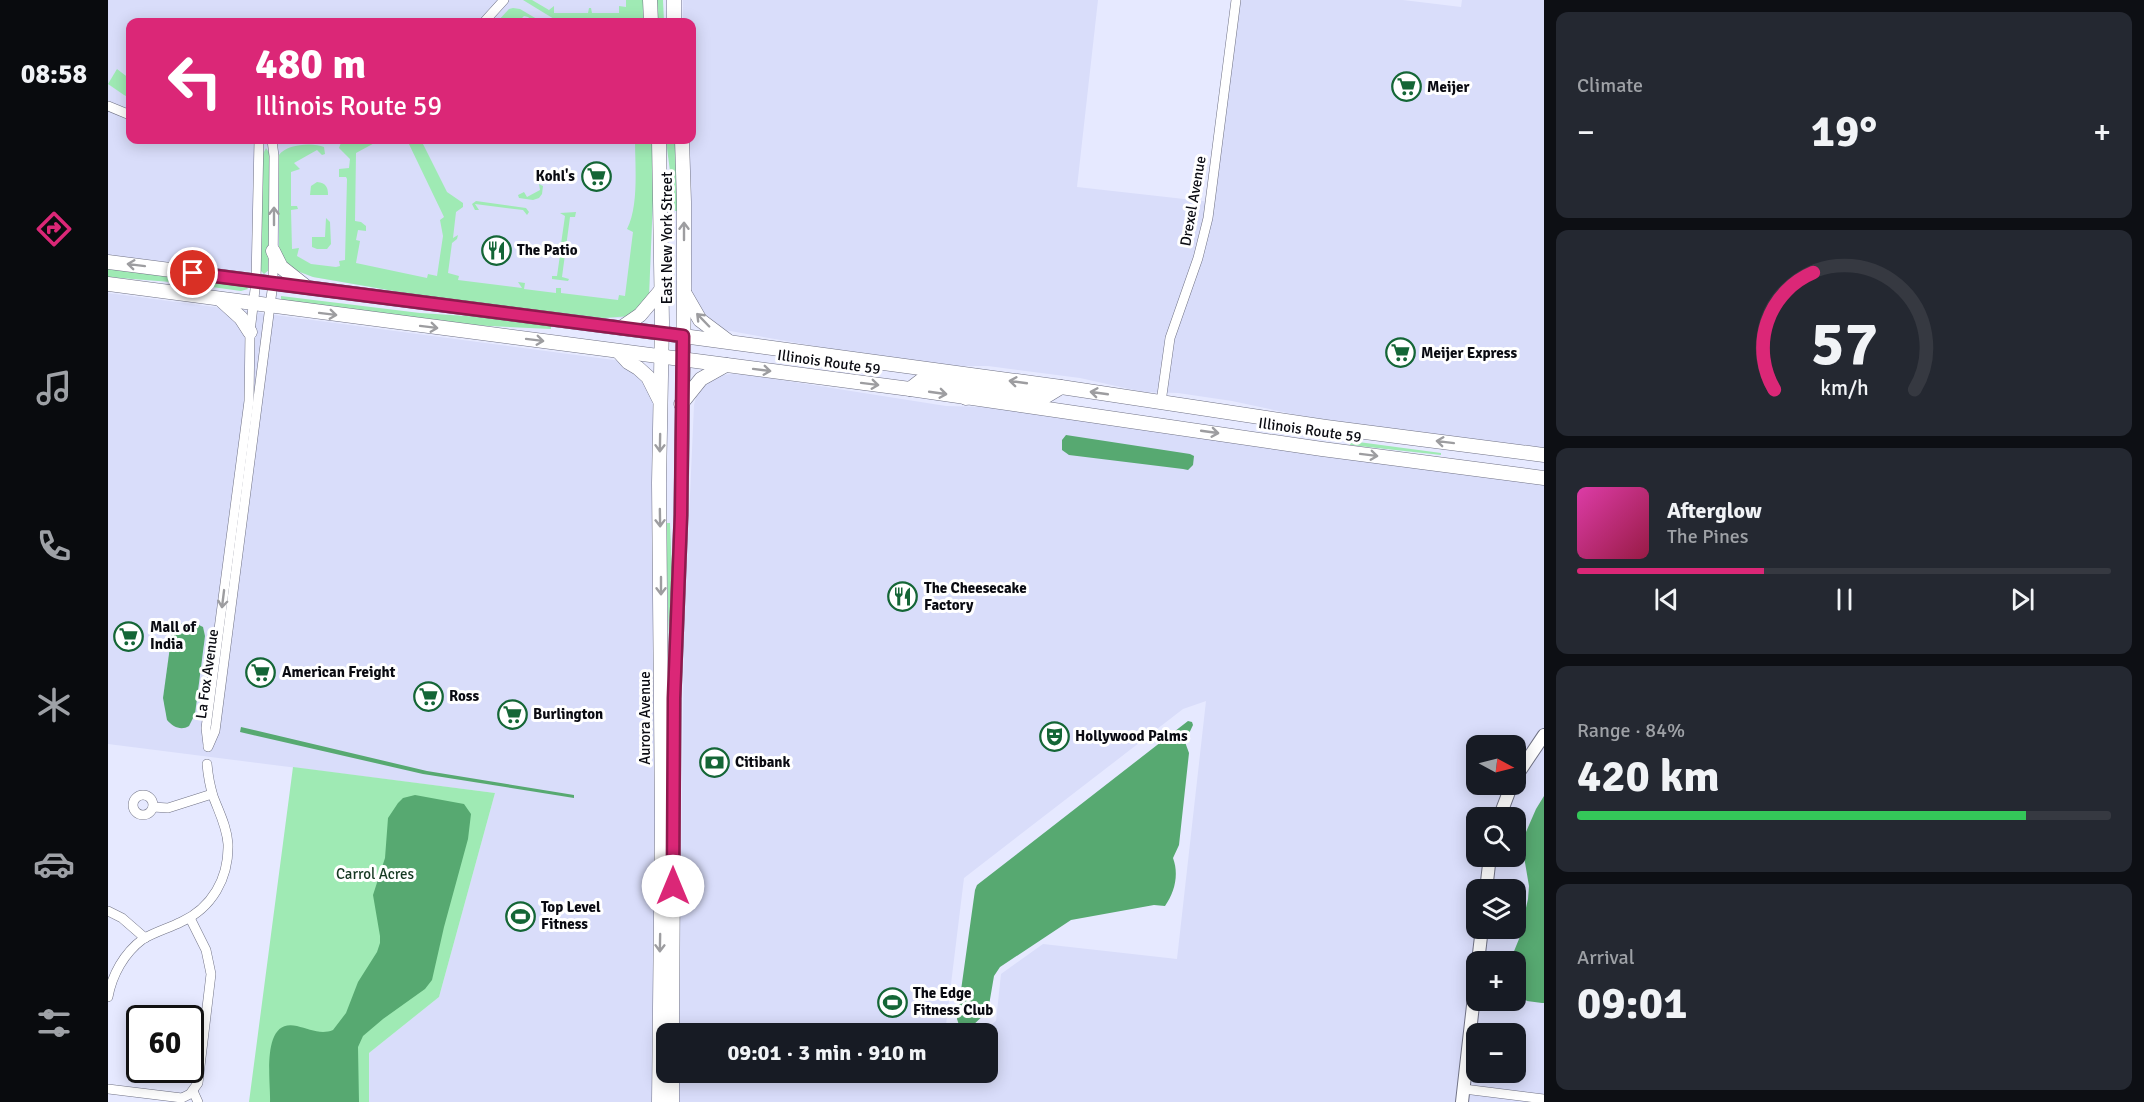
<!DOCTYPE html>
<html lang="en">
<head>
<meta charset="utf-8">
<style>
  :root { --surface:#171b24; --page:#242831; --text:#f1f3f6; --muted:#9ea1a6; --line:#363941; --accent:#db2777 }
  body { margin:0; font-family:Signika,sans-serif; background:var(--page); color:var(--text); height:100vh; display:flex; flex-direction:column; font-size:22px; white-space:nowrap }
  * { box-sizing:border-box; margin:0 }
  p { font-size:20px; color:var(--muted) }
  .icon { flex:none; width:33px; height:33px; fill:none; stroke:currentColor; stroke-width:2; stroke-linecap:round; stroke-linejoin:round }
  .map { position:relative; flex:1; overflow:hidden }
  .details { display:flex; flex-direction:column; gap:12px; padding:12px; background:#0d0f14; width:600px }
  .details>* { flex:none }
  .banner { position:absolute; left:18px; top:18px; width:570px; height:126px; border-radius:12px; box-shadow:0 3px 15px #0003; background:#db2777; color:#fff; overflow:hidden }
  .needle { width:39px; rotate:97deg }
  .fabs { position:absolute; left:1358px; top:735px; display:grid; gap:12px }
  .fabs a { display:grid; place-items:center; width:60px; height:60px; border-radius:12px; background:var(--surface); box-shadow:0 3px 15px #0003; font-size:30px }
  .speed { position:absolute; left:18px; top:1005px; display:flex; gap:12px; font-size:30px; font-weight:700; text-align:center }
  .speed>* { display:grid; place-content:center; width:78px; height:78px; border-radius:50%; background:var(--surface); box-shadow:0 3px 15px #0003; line-height:1 }
  .speed .limit { border:3px solid #111; border-radius:9px; background:#fff; color:#111 }
  .pin { position:absolute; display:grid; place-items:center; width:51px; height:51px; color:#fff; margin:-26px; border:3px solid #fff; border-radius:50%; box-shadow:0 2px 6px #0007 }
  .me { position:absolute; width:66px; margin:-33px; rotate:0deg; stroke-linejoin:round; filter:drop-shadow(0 0 4px #0008) }
  .turn { display:flex; align-items:center; gap:21px; height:126px; padding:0 30px; font-size:27px }
  .turn .icon { width:78px; height:78px; stroke-width:2.5 }
  .turn b { display:block; font-size:42px; line-height:51px }
  .big { font-size:45px; font-weight:700; line-height:1.1 }
  .details .card { flex:1; display:flex; flex-direction:column; justify-content:center; gap:9px; min-width:0; padding:0 21px; border-radius:12px; background:var(--page) }
  .details .dial { align-items:center; gap:0 }
  .dial svg { height:156px; overflow:visible; fill:none; stroke:var(--line); stroke-width:7; stroke-linecap:round; text-anchor:middle }
  .dial text { fill:var(--text); stroke:none }
  .song { display:flex; align-items:center; gap:18px }
  .cover { width:72px; height:72px; border-radius:9px; background:linear-gradient(135deg,hsl(320 70% 55%),hsl(340 70% 35%)) }
  .played { height:6px; border-radius:3px; background:linear-gradient(90deg,var(--accent) 35%,var(--line) 35%) }
  .keys { display:flex; justify-content:space-around; direction:ltr }
  .heat { display:flex; justify-content:space-between; align-items:center; font-size:33px; direction:ltr }
  .charge { height:9px; border-radius:4px; background:linear-gradient(90deg,#34c759 84%,var(--line) 0) }
  .trip { position:absolute; left:548px; top:1023px; width:342px; height:60px; border-radius:12px; background:var(--surface); box-shadow:0 3px 15px #0003; font-weight:700; line-height:60px; text-align:center }
  main { display:flex; flex:1; min-height:0 }
  .menu { display:flex; flex-direction:column; width:108px; justify-content:space-around; align-items:center; background:#090b0e; color:var(--muted) }
  .menu .icon { width:42px; height:42px }
  .menu .selected { color:var(--accent) }
  .menu b { font-size:27px; color:var(--text) }
  .map>svg:first-child { display:block }
  .built { fill:#d9ddfa; fill-rule:evenodd }
  .green { fill:#9feab4 }
  .water { fill:#57a971 }
  .lines { fill:none; stroke-linecap:round; stroke-linejoin:round }
  .street-casing { stroke:#707285; stroke-width:10 }
  .secondary-casing { stroke:#707285; stroke-width:14 }
  .primary-casing { stroke:#707285; stroke-width:15 }
  .street { stroke:#fff; stroke-width:9 }
  .secondary { stroke:#fff; stroke-width:12 }
  .primary { stroke:#fff; stroke-width:14 }
  .oneway { stroke:#9d9da0 }
  .route-casing { stroke:#8e194d; stroke-width:15 }
  .route { stroke:#db2777; stroke-width:10 }
  .labels { text-anchor:middle; dominant-baseline:central; stroke-width:6; stroke-linejoin:round; paint-order:stroke }
  .poi-label { font-size:15px; font-weight:bold; fill:#0a0b12; stroke:#fff; text-anchor:start }
  .street-label { font-size:15px; fill:#0a0b12; stroke:#fff }
  .park-label { font-size:15px; fill:#153821; stroke:#fff }
</style>
</head>
<body>
<main>
<nav class="menu">
<b>08:58</b>
<svg class="icon selected" aria-label="directions" viewBox="0 0 24 24"><path d="M12 3l9 9-9 9-9-9zM9 14v-3h6M13 9l2 2-2 2"/></svg>
<svg class="icon" aria-label="music" viewBox="0 0 24 24"><path d="M9 18V5l10-2v13"/><circle cx="6" cy="18" r="3"/><circle cx="16" cy="16" r="3"/></svg>
<svg class="icon" aria-label="phone" viewBox="0 0 24 24"><path d="M5 4h4l2 5-3 2q2 4 5 5l2-3 5 2v4C11 20 4 13 5 4z"/></svg>
<svg class="icon" aria-label="climate" viewBox="0 0 24 24"><path d="M12 3v18M4 7l16 10M4 17L20 7"/></svg>
<svg class="icon" aria-label="car" viewBox="0 0 24 24"><path d="M5 17H2v-5l4-1 3-4h7l3 4 3 1v5h-3M9 17h6M6 11h13"/><circle cx="7" cy="17" r="2"/><circle cx="17" cy="17" r="2"/></svg>
<svg class="icon" aria-label="filters" viewBox="0 0 24 24"><path d="M4 7h16M4 17h16"/><circle cx="9" cy="7" r="2"/><circle cx="15" cy="17" r="2"/></svg>
</nav>
<div class="map">
<svg width="1436" height="1102" viewBox="0 0 1436 1102">
  <rect width="100%" height="100%" fill="#e6e9ff"/>
  <g class="built">
    <polygon points="0,0 536,0 536,22 22,22 22,140 544,140 546,174 541,296 515,318 495,318 315,296 205,277 184,269 130,272 0,255"/>
    <polygon points="575,0 990,0 969,187 1103,202 1131,0 1295,0 1353,7 1354,0 1436,0 1436,453 1189,415 1124,401 1070,393 1035,392 972,378 880,366 843,366 729,350 611,329 593,316 585,297 582,267 583,233 580,140 584,140 584,22 575,22"/>
    <polygon points="0,293 521,362 547,395 546,768 550,815 547,1102 261,1102 261,1053 331,997 387,793 0,744"/>
    <path d="M623 374 641 375 838 406 876 407 955 417 1436 485V1102H570V1073L879 1072V1034L873 1033 888 1021 893 974 935 944 1069 959 1098 701 1075 709 856 878 837 1033H571L576 631 586 405 590 390 607 376ZM1368 746H1407V784H1368ZM1368 818H1407V856H1368ZM1368 890H1407V928H1368ZM1368 962H1407V1000H1368ZM1368 1034H1407V1072H1368Z"/>
  </g>
  <g class="green">
    <polygon points="415,0 424,0 441,10 446,6 446,13 480,13 481,8 483,8 484,13 511,13 511,6 518,7 518,0 536,0 536,22 451,22"/>
    <polygon points="549,0 555,0 556,22 550,22"/>
    <polygon points="405,8 412,9 434,22 426,22 420,17 416,16 410,22 389,22 401,9"/>
    <polygon points="9,69 22,79 22,98 16,95 0,84"/>
    <path d="M234 140H272L248 153 247 221 253 222 258 226V231L250 230 248 240 252 241 248 263 319 278 320 274 329 276 335 236 332 220 336 217 299 140H313L339 192 355 203V207L348 212 345 238 350 235 349 239 344 243 340 273 351 276 350 280 414 288 410 282 417 283 416 289 448 293V288H453V293L510 300 511 295 517 296 525 232 519 229C531 206 527 165 527 140H544L546 174 541 296 524 316 495 318 315 296 205 277 184 269 171 254V155C178 144 205 142 216 147L217 154 214 155 209 150 186 163 192 169 183 172V206H189L190 209 183 210 184 249 191 248 189 256 203 264 228 267 232 266 231 261 237 260 239 179 238 177H231V169L241 168 242 159 231 148Z"/>
    <polygon points="558,140 567,140 570,211 567,211"/>
    <polygon points="158,148 162,154 161,270 156,274 153,271 154,156"/>
    <path d="M209 182C218 183 220 187 220 195H202L203 186Z"/>
    <polygon points="431,184 435,186 434,194 431,198 425,200 411,198 410,195 416,192 419,197 432,190"/>
    <polygon points="368,201 418,208 421,212 419,215 415,210 367,204 371,210 367,210 364,204"/>
    <polygon points="468,212 467,217 462,217 454,277 461,279 460,281 444,279 444,276 449,276 453,248 448,247 448,244 453,244 457,216 452,213"/>
    <polygon points="218,218 222,222 223,244 219,249 209,249 204,247 204,237 217,237"/>
    <polygon points="0,268 138,286 140,289 133,291 75,283 0,277"/>
    <polygon points="173,296 312,313 374,317 443,326 443,329 361,325 176,301 173,299"/>
    <polygon points="1243,441 1333,453 1333,455 1242,445"/>
    <polygon points="558,523 562,523 565,596 563,649 561,649"/>
    <polygon points="185,767 387,793 331,997 261,1053 261,1102 141,1102"/>
    <polygon points="720,1073 720,1072 769,1073 768,1081 719,1076"/>
  </g>
  <g class="water">
    <polygon points="958,435 1082,454 1086,456 1085,465 1080,470 1075,469 961,455 954,450 954,440"/>
    <path d="M77 622 91 625 95 627 97 636 87 714 81 726C73 731 65 727 59 720L55 698 64 632 66 627Z"/>
    <path d="M1080 721 1084 722 1085 725 1077 742 1081 753 1071 845 1065 858C1071 874 1067 892 1057 906L1046 905 963 920 892 967 886 976 880 1011 863 1027 858 1029 852 1028 849 1019 867 890 869 885Z"/>
    <polygon points="133,727 319,771 466,795 466,798 315,774 132,732"/>
    <path d="M307 795 356 804 363 814 360 839 336 927 324 980 317 989 275 1019 255 1036 250 1047 251 1102H162C163 1082 152 1017 189 1026 201 1029 213 1035 225 1030L238 1013 250 982 269 952 272 943V936L265 895 277 858 280 818 290 803 295 798Z"/>
    <polygon points="1436,796 1436,1003 1434,1003 1419,1001 1407,993 1407,962 1402,961 1411,939 1420,899 1421,886 1415,851 1418,832 1428,809"/>
  </g>
  <g class="lines">
    <defs>
      <g id="street">
        <polyline points="376,22 396,0"/>
        <polyline points="0,106 22,115"/>
        <polyline points="1053,402 1062,338 1090,258 1100,218 1128,0"/>
        <polyline points="100,745 98,728 141,401 142,332 148,281 151,140"/>
        <polyline points="100,747 107,731 165,283 166,156 164,140"/>
        <circle cx="35" cy="805" r="10"/>
        <polyline points="45,807 60,808 104,794"/>
        <polyline points="0,911 14,918 37,938"/>
        <path d="M0 997C4 975 16 953 35 939 47 932 61 928 73 922 104 908 121 878 120 844 119 827 111 812 105 796 102 786 100 775 99 764"/>
        <polyline points="0,1089 74,1098 82,1094 90,1083 103,974 98,950 82,918"/>
        <polyline points="1356,1089 1436,1099"/>
        <polyline points="85,1091 90,1102"/>
      </g>
      <g id="secondary">
        <polyline points="1407,778 1436,735"/>
        <polyline points="1391,818 1404,784"/>
        <polyline points="1378,890 1382,856"/>
        <polyline points="1370,962 1374,928"/>
        <polyline points="1354,1102 1368,979"/>
      </g>
      <g id="primary">
        <polyline points="542,0 543,22"/>
        <polyline points="566,0 566,22"/>
        <polyline points="551,140 554,322 551,483 554,820 551,1102"/>
        <polyline points="165,251 173,267 197,286"/>
        <polyline points="0,262 575,336 953,387 1218,427 1436,455"/>
        <polyline points="0,284 802,389 1214,449 1436,478"/>
        <polyline points="577,294 592,320 620,341"/>
        <polyline points="112,299 133,318 142,332"/>
        <polyline points="513,328 532,315 554,289"/>
        <polyline points="511,352 520,362 530,368 540,377 551,399"/>
        <polyline points="802,389 815,379 860,384 868,376"/>
        <polyline points="858,398 870,389 935,398 953,387"/>
        <polyline points="573,404 593,379 618,365"/>
        <polyline points="564,1034 566,698 573,515 576,289 576,202 574,140"/>
        <polyline points="564,1102 564,1072"/>
      </g>
    </defs>
    <use href="#street" class="street-casing"/>
    <use href="#secondary" class="secondary-casing"/>
    <use href="#primary" class="primary-casing"/>
    <use href="#street" class="street"/>
    <use href="#secondary" class="secondary"/>
    <use href="#primary" class="primary"/>
  </g>
  <defs><path id="oneway-shaft" d="M-6 0H5M1.5-3L5.5 0L1.5 3" fill="none" stroke-width="1.6" stroke-linecap="round" stroke-linejoin="round" transform="scale(1.5)"/></defs>
  <g class="oneway">
    <use href="#oneway-shaft" transform="translate(166 216) rotate(-90)"/>
    <use href="#oneway-shaft" transform="translate(576 231) rotate(-90)"/>
    <use href="#oneway-shaft" transform="translate(28 265) rotate(-173)"/>
    <use href="#oneway-shaft" transform="translate(220 314) rotate(7)"/>
    <use href="#oneway-shaft" transform="translate(595 320) rotate(-134)"/>
    <use href="#oneway-shaft" transform="translate(321 327) rotate(7)"/>
    <use href="#oneway-shaft" transform="translate(427 340) rotate(7)"/>
    <use href="#oneway-shaft" transform="translate(654 370) rotate(7)"/>
    <use href="#oneway-shaft" transform="translate(910 382) rotate(-172)"/>
    <use href="#oneway-shaft" transform="translate(762 384) rotate(7)"/>
    <use href="#oneway-shaft" transform="translate(830 393) rotate(8)"/>
    <use href="#oneway-shaft" transform="translate(991 393) rotate(-172)"/>
    <use href="#oneway-shaft" transform="translate(1102 432) rotate(8)"/>
    <use href="#oneway-shaft" transform="translate(1337 442) rotate(-173)"/>
    <use href="#oneway-shaft" transform="translate(552 443) rotate(91)"/>
    <use href="#oneway-shaft" transform="translate(1261 455) rotate(7)"/>
    <use href="#oneway-shaft" transform="translate(552 518) rotate(89)"/>
    <use href="#oneway-shaft" transform="translate(553 586) rotate(90)"/>
    <use href="#oneway-shaft" transform="translate(115 599) rotate(97)"/>
    <use href="#oneway-shaft" transform="translate(552 943) rotate(91)"/>
  </g>
  <g class="lines">
    <defs>
      <polyline id="route" points="85,273 575,336 573,515 566,698 565,886"/>
    </defs>
    <use href="#route" class="route-casing"/>
    <use href="#route" class="route"/>
  </g>
  <defs>
    <symbol id="supermarket-ring" viewBox="-11 -11 22 22"><circle r="9.5" fill="#fff" stroke="#146636" stroke-width="1.5"/><path d="M-6-5.5h2.5l.6 2H6L4.5 2H-2.5L-4.4-4H-6ZM-1.5 3.2a1.3 1.3 0 1 0 .1 0ZM3 3.2a1.3 1.3 0 1 0 .1 0Z" fill="#146636"/></symbol>
    <symbol id="restaurant-ring" viewBox="-11 -11 22 22"><circle r="9.5" fill="#fff" stroke="#146636" stroke-width="1.5"/><path d="M-5-6h1v4h1v-4h1v4h1v-4h1v5L-1.5 .5V6h-2V.5L-5-1ZM5-6V6H3V1.5H1.5Q1.5-4 5-6Z" fill="#146636"/></symbol>
    <symbol id="theatre-ring" viewBox="-11 -11 22 22"><circle r="9.5" fill="#fff" stroke="#146636" stroke-width="1.5"/><path d="M-5-5.5Q0-4 5-5.5V0Q5 5 0 6Q-5 5-5 0ZM-3.3-2.5H-1v1.5H-3.3ZM1-2.5H3.3v1.5H1ZM-2.8 1Q0 5.5 2.8 1Z" fill="#146636"/></symbol>
    <symbol id="bank-ring" viewBox="-11 -11 22 22"><circle r="9.5" fill="#fff" stroke="#146636" stroke-width="1.5"/><path d="M-6-4H6V4H-6ZM0-2.3a2.3 2.3 0 1 0 0 4.6a2.3 2.3 0 1 0 0-4.6Z" fill="#146636"/></symbol>
    <symbol id="stadium-ring" viewBox="-11 -11 22 22"><circle r="9.5" fill="#fff" stroke="#146636" stroke-width="1.5"/><path d="M0-5a6.5 5 0 1 0 0 10a6.5 5 0 1 0 0-10ZM-3.5-1.8h7v3.6h-7Z" fill="#146636"/></symbol>
  </defs>
  <g fill-rule="evenodd">
    <use href="#supermarket-ring" x="1282" y="70" width="33" height="33"/>
    <use href="#supermarket-ring" x="472" y="160" width="33" height="33"/>
    <use href="#restaurant-ring" x="372" y="234" width="33" height="33"/>
    <use href="#supermarket-ring" x="1276" y="336" width="33" height="33"/>
    <use href="#restaurant-ring" x="778" y="580" width="33" height="33"/>
    <use href="#supermarket-ring" x="4" y="620" width="33" height="33"/>
    <use href="#supermarket-ring" x="136" y="656" width="33" height="33"/>
    <use href="#supermarket-ring" x="304" y="680" width="33" height="33"/>
    <use href="#supermarket-ring" x="388" y="698" width="33" height="33"/>
    <use href="#theatre-ring" x="930" y="720" width="33" height="33"/>
    <use href="#bank-ring" x="590" y="746" width="33" height="33"/>
    <use href="#stadium-ring" x="396" y="900" width="33" height="33"/>
    <use href="#stadium-ring" x="768" y="986" width="33" height="33"/>
  </g>
  <g class="labels">
    <g class="poi-label">
      <text x="1319" y="87">Meijer</text>
      <text x="467" y="176" text-anchor="end">Kohl's</text>
      <text x="409" y="250">The Patio</text>
      <text x="1313" y="353">Meijer Express</text>
      <text x="816" y="588">The Cheesecake<tspan x="816" dy="17">Factory</tspan></text>
      <text x="42" y="627">Mall of<tspan x="42" dy="17">India</tspan></text>
      <text x="174" y="672">American Freight</text>
      <text x="341" y="696">Ross</text>
      <text x="425" y="714">Burlington</text>
      <text x="967" y="736">Hollywood Palms</text>
      <text x="627" y="762">Citibank</text>
      <text x="433" y="907">Top Level<tspan x="433" dy="17">Fitness</tspan></text>
      <text x="805" y="993">The Edge<tspan x="805" dy="17">Fitness Club</tspan></text>
    </g>
    <g class="street-label">
      <text transform="translate(1085 201) rotate(-80)">Drexel Avenue</text>
      <text transform="translate(559 238) rotate(-90)">East New York Street</text>
      <text transform="translate(721 362) rotate(8)">Illinois Route 59</text>
      <text transform="translate(1202 430) rotate(8)">Illinois Route 59</text>
      <text transform="translate(99 674) rotate(-82)">La Fox Avenue</text>
      <text transform="translate(537 718) rotate(-90)">Aurora Avenue</text>
    </g>
    <g class="park-label">
      <text x="267" y="874">Carrol Acres</text>
    </g>
  </g>
</svg>
<div class="fabs">
<a><svg class="needle" viewBox="-14 -14 28 28"><path d="M0-13l5 13h-10z" fill="#e53935"/><path d="M0 13l5-13h-10z" fill="#9ea1a6"/></svg></a>
<a><svg class="icon" aria-label="search" viewBox="0 0 24 24"><circle cx="10" cy="10" r="6"/><path d="M15 15l6 6"/></svg></a>
<a><svg class="icon" aria-label="layers" viewBox="0 0 24 24"><path d="M12 4l9 5-9 5-9-5zM3 14l9 5 9-5"/></svg></a>
<a>+</a>
<a>−</a>
</div>
<div class="speed"><div class="limit">60</div></div>
<div class="pin" style="left:85px;top:273px;background:#d93025"><svg class="icon" aria-label="arrive" viewBox="0 0 24 24"><path d="M6 21V4h12l-3 4 3 4H6"/></svg></div>
<svg class="me" style="left:565px;top:886px" viewBox="-20 -20 40 40"><circle r="19" fill="#fff"/><path d="M0-13L10 11 0 6-10 11z" fill="#db2777"/></svg>
<div class="trip">09:01 · 3 min · 910 m</div>
<div class="banner">
<div class="turn"><svg class="icon" aria-label="left" viewBox="0 0 24 24"><path d="M17 20v-9H6M10 6l-5 5 5 5"/></svg><div><b>480 m</b>Illinois Route 59</div></div>
</div>
</div>
<section class="details">
<div class="card"><p>Climate</p>
<div class="heat"><a>−</a><b class="big">19°</b><a>+</a></div>
</div>
<div class="card dial"><svg viewBox="0 0 100 80">
<path d="M14 69A42 42 0 1 1 86 69"/>
<path d="M14 69A42 42 0 0 1 34 9" stroke="#db2777"/>
<text x="50" y="56" font-size="32" font-weight="700">57</text>
<text x="50" y="72" font-size="11">km/h</text>
</svg></div>
<div class="card">
<div class="song"><i class="cover"></i><div><b>Afterglow</b><p>The Pines</p></div></div>
<div class="played"></div>
<div class="keys"><svg class="icon" aria-label="previous" viewBox="0 0 24 24"><path d="M18 5L8 12l10 7zM5 5v14"/></svg><svg class="icon" aria-label="pause" viewBox="0 0 24 24"><path d="M8 5v14M16 5v14"/></svg><svg class="icon" aria-label="next" viewBox="0 0 24 24"><path d="M6 5l10 7-10 7zM19 5v14"/></svg></div>
</div>
<div class="card"><p>Range · 84%</p><b class="big">420 km</b><div class="charge"></div></div>
<div class="card"><p>Arrival</p><b class="big">09:01</b></div>
</section>
</main>
</body>
</html>
